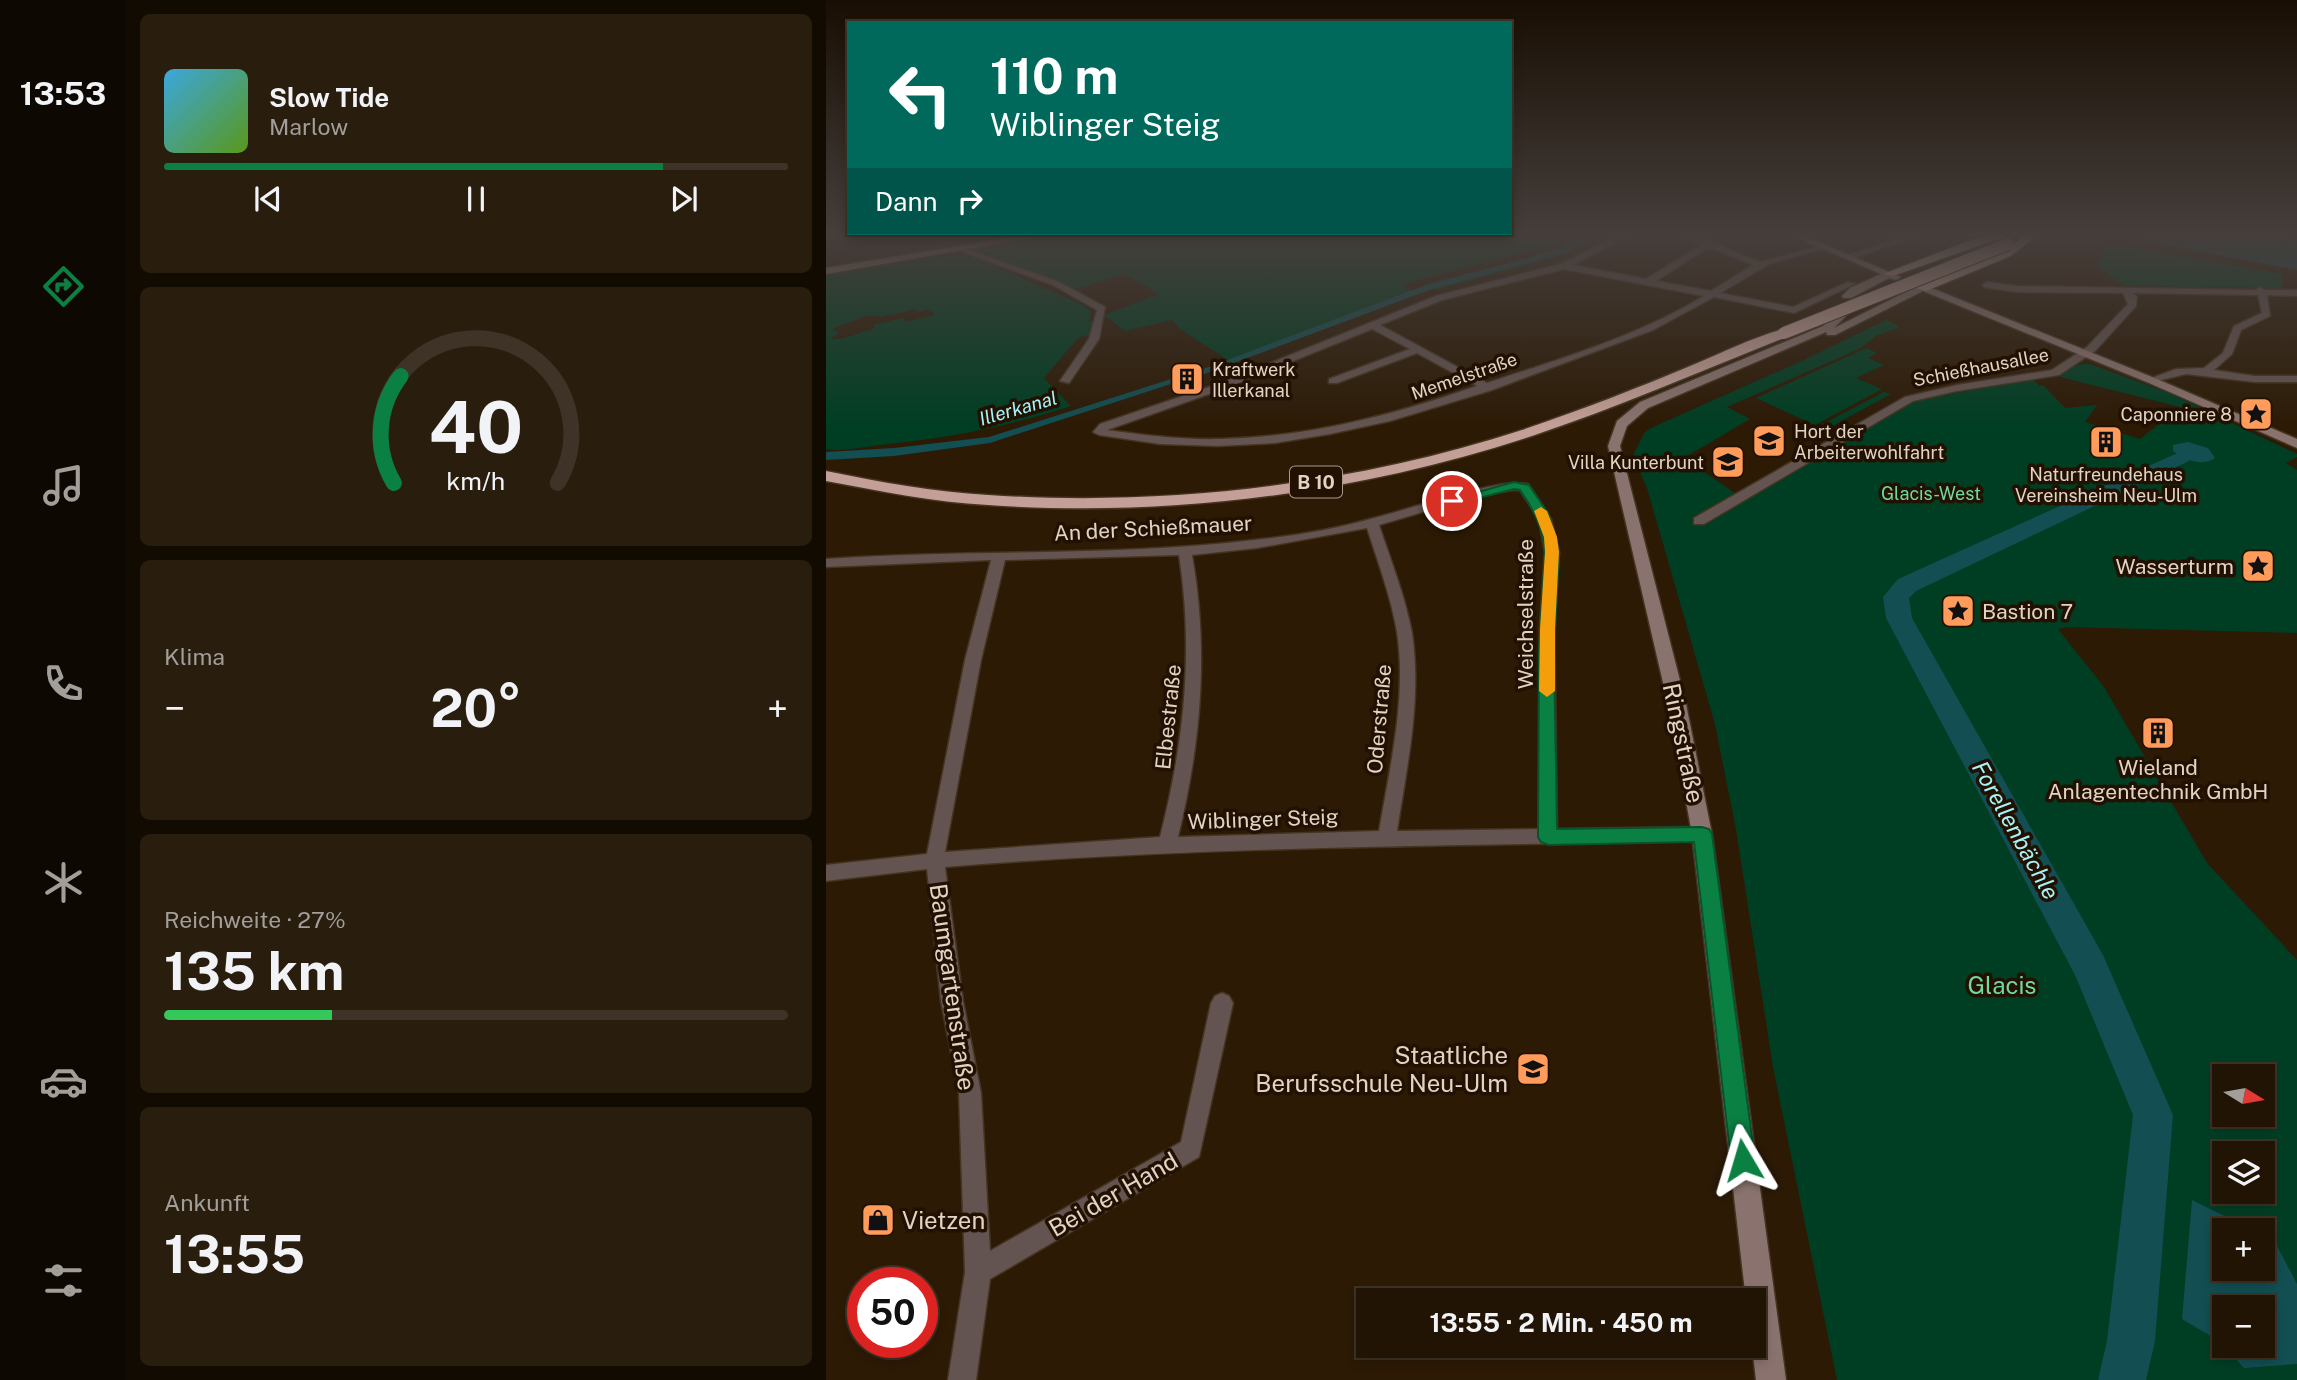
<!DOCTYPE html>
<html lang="de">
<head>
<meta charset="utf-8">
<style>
  :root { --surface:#211404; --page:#291d0e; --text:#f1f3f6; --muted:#a29e9a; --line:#3e3326; --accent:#0b8043 }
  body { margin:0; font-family:"Public Sans",sans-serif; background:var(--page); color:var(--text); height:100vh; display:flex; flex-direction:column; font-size:26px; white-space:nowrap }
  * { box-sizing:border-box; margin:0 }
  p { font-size:23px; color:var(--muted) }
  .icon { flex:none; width:38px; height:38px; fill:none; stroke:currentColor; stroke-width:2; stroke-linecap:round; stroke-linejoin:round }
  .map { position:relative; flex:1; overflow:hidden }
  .sheet { display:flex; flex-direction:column; gap:14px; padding:14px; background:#120b02; width:700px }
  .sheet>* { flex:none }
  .hud { position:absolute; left:21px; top:21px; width:665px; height:214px; border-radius:0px; box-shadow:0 4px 10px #0003,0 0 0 2px var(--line); background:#00695c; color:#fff; overflow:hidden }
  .needle { width:46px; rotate:101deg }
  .controls { position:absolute; left:1386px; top:1064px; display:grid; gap:14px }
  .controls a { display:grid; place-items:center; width:63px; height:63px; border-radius:0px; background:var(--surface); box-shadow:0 4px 10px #0003,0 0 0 2px var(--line); font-size:35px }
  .speed { position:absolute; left:21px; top:1267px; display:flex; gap:14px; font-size:35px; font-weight:700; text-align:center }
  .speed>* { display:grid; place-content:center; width:91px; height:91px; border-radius:50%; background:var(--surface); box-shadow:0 4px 10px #0003,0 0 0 2px var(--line); line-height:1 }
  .speed .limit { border:10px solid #d22; background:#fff; color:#111 }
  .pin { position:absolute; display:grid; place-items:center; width:60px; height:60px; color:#fff; margin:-30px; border:4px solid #fff; border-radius:50%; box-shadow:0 2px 7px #0007 }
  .me { position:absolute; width:77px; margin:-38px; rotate:353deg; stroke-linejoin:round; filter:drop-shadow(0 0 5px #0008) }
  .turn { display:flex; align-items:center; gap:24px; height:147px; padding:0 28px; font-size:32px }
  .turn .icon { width:91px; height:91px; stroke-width:2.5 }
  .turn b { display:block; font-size:49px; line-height:60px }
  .then { display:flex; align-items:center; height:66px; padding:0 28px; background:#0003; gap:14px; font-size:26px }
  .big { font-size:52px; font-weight:700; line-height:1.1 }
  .sheet .tile { flex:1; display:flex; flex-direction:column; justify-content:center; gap:10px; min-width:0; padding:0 24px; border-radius:10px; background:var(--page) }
  .sheet .dial { align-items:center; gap:0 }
  .dial svg { height:182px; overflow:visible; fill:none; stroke:var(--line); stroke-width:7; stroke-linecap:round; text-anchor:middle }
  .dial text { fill:var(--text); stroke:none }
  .song { display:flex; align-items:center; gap:21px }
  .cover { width:84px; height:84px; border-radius:10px; background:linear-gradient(135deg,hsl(200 70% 55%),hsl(90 70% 35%)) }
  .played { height:7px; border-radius:4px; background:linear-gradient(90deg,var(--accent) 80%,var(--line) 80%) }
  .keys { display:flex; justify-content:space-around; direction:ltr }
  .heat { display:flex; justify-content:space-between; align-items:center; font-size:38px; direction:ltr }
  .charge { height:10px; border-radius:5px; background:linear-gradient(90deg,#34c759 27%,var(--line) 0) }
  .trip { position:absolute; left:530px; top:1288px; width:410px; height:70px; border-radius:0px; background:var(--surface); box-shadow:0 4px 10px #0003,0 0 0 2px var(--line); font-weight:700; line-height:70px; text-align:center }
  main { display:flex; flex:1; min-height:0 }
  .menu { display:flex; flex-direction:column; width:126px; justify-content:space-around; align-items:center; background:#0d0802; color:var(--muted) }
  .menu .icon { width:49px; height:49px }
  .menu .on { color:var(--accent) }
  .menu b { font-size:32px; color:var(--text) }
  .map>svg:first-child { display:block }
  .green { fill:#003e24; fill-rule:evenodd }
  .water { fill:#124e52; fill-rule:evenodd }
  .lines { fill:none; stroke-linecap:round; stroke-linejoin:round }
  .canal { fill:#124e52; fill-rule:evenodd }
  .river { fill:#124e52; fill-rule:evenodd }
  .street-casing { stroke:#453420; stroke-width:3 }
  .secondary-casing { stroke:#453420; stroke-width:3 }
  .highway-casing { stroke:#453420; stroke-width:3 }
  .street { fill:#635451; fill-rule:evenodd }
  .secondary { fill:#8a736e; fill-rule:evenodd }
  .highway { fill:#c39f97; fill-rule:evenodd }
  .highway-bridge-casing { stroke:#453420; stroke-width:14; stroke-linecap:butt }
  .highway-bridge { stroke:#c39f97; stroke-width:12 }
  .route { fill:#0b8043; stroke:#07532c; stroke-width:2 }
  .slow { fill:#f59e0b }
  .labels { text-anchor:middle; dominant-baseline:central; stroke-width:7; stroke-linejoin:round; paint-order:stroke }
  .far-street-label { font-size:18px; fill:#e1d4c7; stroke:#210 }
  .far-poi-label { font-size:18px; fill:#e1d4c7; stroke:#210; text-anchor:start }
  .far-park-label { font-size:18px; fill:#70d9a1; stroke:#210 }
  .far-water-label { font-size:19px; font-style:italic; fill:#a6f4fb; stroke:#210 }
  .shield { fill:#210; stroke:#a89a8b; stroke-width:2 }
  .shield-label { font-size:19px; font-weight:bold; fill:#e1d4c7 }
  .street-label { font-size:21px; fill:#e1d4c7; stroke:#210 }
  .poi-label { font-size:21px; fill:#e1d4c7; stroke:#210; text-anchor:end }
  .water-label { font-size:23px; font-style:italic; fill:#a6f4fb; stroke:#210 }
  .near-street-label { font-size:24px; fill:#e1d4c7; stroke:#210 }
  .near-park-label { font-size:24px; fill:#70d9a1; stroke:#210 }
  .near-poi-label { font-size:24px; fill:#e1d4c7; stroke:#210; text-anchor:end }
</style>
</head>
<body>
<main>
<nav class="menu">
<b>13:53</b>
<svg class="icon on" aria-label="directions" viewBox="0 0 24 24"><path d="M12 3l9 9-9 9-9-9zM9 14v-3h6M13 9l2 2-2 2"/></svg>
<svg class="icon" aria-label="music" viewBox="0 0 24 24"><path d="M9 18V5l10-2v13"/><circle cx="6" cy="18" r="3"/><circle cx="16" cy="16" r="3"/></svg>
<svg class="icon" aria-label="phone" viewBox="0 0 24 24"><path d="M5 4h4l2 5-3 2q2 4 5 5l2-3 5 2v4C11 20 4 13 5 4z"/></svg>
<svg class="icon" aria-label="climate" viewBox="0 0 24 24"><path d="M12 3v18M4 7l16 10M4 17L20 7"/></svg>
<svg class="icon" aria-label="car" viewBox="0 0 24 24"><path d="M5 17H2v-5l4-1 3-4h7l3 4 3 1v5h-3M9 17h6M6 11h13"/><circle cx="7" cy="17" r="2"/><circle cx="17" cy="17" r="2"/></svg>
<svg class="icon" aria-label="filters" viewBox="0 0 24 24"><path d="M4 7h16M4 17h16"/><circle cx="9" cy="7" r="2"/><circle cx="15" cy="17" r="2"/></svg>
</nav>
<section class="sheet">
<div class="tile">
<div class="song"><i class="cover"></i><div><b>Slow Tide</b><p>Marlow</p></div></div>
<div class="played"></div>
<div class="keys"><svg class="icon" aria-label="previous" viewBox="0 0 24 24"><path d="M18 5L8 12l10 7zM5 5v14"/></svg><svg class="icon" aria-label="pause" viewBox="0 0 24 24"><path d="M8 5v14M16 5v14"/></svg><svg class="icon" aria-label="next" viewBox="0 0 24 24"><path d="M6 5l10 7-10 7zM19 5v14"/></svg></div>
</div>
<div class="tile dial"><svg viewBox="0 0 100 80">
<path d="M14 69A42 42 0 1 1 86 69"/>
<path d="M14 69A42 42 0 0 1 17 22" stroke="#0b8043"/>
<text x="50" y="56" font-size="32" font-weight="700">40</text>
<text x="50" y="72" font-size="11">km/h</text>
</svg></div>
<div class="tile"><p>Klima</p>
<div class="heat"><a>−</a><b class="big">20°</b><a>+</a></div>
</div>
<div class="tile"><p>Reichweite · 27%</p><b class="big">135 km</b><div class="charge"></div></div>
<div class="tile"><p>Ankunft</p><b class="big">13:55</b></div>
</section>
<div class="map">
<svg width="1471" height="1380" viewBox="0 0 1471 1380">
  <rect width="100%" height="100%" fill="#2c1a05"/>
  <g class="green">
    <polygon points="146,233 747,233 725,245 584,282 577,287 588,291 402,360 354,329 346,320 299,331 278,315 333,294 298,274 247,290 146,250 142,241"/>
    <path d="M762 233H782L735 255 610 290 599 284C648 270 720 260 762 233Z"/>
    <polygon points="1288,245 1456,274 1456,288 1298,286 1270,265 1279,247"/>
    <path d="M138 253 257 305 266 312 263 321H272L265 334 252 338 218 378 245 406C182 427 120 438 54 445 37 447 16 452 0 449V273ZM90 309 92 312 103 309 109 315 80 322 76 318 49 325 46 330C31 332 21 340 5 339L13 333 6 329 42 315 55 317Z"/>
    <path d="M1060 320 1074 327 1050 336 1033 349 901 407 924 419 858 458 909 493 1087 401 1207 379 1213 386 1217 385 1239 408 1271 405 1259 422 1314 439 1354 407 1234 377 1236 371 1255 364H1264L1343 393 1471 454V457L1460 463 1471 470V633L1241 627 1232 629 1278 687 1381 863 1471 960V1380H1011L947 1067 910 829 889 724 821 488 807 456 818 433 825 428 980 359ZM1398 1076H1437V1115H1398ZM1398 1153H1437V1192H1398ZM1398 1230H1437V1269H1398ZM1398 1307H1437V1346H1398Z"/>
    <polygon points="1041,348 1051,353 1042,358 1058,365 1030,378 1056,389 989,425 930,398"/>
    <polygon points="1058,392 1065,394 999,430 993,426"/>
  </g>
  <g class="water">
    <polygon points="1277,233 1425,233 1471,239 1471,270"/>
    <path d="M1362 442 1382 448 1389 458C1376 467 1359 460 1347 451V445Z"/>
    <path d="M1366 1200 1427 1230H1398V1269H1437V1235L1448 1240 1471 1284V1364L1418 1368 1393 1341 1356 1319ZM1398 1307H1437V1346H1398Z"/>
  </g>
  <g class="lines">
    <g class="canal">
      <polygon points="765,233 776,233 740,253 606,289 373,376 364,374 600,285 734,249"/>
      <polygon points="345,379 354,381 164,443 68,456 0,460 0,452 68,448 163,437"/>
    </g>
    <polygon class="river" points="1356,451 1363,453 1366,457 1363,461 1090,591 1083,598 1086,618 1277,955 1347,1115 1329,1341 1320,1380 1272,1380 1281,1341 1307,1115 1249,975 1060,618 1057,597 1072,579"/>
    <defs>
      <g id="street">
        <path d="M797 233H808L747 265 820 279 876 245 851 233H863L934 262 999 245 1003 247 943 264 894 293 967 307 1022 282 1029 284 968 313 888 297 827 330 666 390 564 421 504 434 449 443 392 446 334 444 273 435 267 432 274 424 395 383 610 296 735 264ZM883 247 927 265 885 291 830 281ZM738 269 878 296C812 336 734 359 661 383L554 325 616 300ZM546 329 584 349 503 379V383H511L591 353 651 386C567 415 483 437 394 439 356 440 318 435 281 430L403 387Z"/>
        <polygon points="1087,233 1100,233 1025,259 1018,257"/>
        <polygon points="134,247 233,282 279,307 273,339 243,383 234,381 263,339 271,310 227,285 134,251"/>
        <polygon points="1161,282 1190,286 1430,290 1434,287 1438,290 1471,290 1471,296 1441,295 1444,316 1415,330 1406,354 1388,370 1429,376 1471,376 1471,382 1429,382 1360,374 1323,383 1323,379 1350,369 1378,368 1397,353 1408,326 1436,313 1432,295 1307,293 1311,297 1310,306 1269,351 1233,375 1131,391 1087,401 878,524 868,524 868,518 1079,397 1131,385 1226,370 1261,347 1302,304 1297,293 1190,292 1158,287 1157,285"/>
        <path d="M686 483 702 484 704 487 725 519 733 552 728 629 731 829 876 827 882 829 885 834 882 839 876 841C624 846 371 846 119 867L137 1001 155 1093 164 1251 355 1142 385 1003 389 996 396 993 403 996 407 1003 373 1157 164 1279 150 1380H122L139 1272 133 1093 115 1001 101 869 0 881V865L101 854 139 660 165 560 0 567V559C143 549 286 557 428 540 468 536 510 529 548 518 594 506 639 489 686 483ZM686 490H694L713 519 719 552 714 629 713 829 571 831C581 766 596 699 586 633 579 596 565 561 553 525L651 496ZM541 528C552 562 565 597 571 632 581 698 564 766 553 831L352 837C375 742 383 651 366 555L431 548ZM353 555C368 652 358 743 334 837L119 852 155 660 179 560Z"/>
      </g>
      <g id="secondary">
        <polygon points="212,233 234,233 0,274 0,268"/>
        <polygon points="960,233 972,233 1075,277 1070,280 1063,278 1025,298 1017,298 1016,296 1024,288 1055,274"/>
        <polygon points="1087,283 1093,283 1331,379 1471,439 1471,448 1323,383 1097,291 1009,335 1001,335 1000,332 822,408 801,426 794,446 860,704 886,834 960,1380 930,1380 926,1346 928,1300 920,1300 866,834 842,704 782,446 791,421 814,402 997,326 1012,312 1020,312 1020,316 1008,328 1088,288 1085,285"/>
      </g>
      <g id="highway">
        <polygon points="1171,233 1189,233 1067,276 1057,274 1145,240"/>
        <polygon points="1202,233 1213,234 1185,256 1100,291 1090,288 1177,252"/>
        <path d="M958 329 964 333 963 336C878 370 793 407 706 436 533 493 344 518 162 505 107 502 54 491 0 481V471C54 482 108 492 162 495 340 507 526 485 696 430 755 410 812 388 869 364 898 352 928 337 958 329Z"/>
      </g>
    </defs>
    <use href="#street" class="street-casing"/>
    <use href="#secondary" class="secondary-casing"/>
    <use href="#highway" class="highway-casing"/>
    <use href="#street" class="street"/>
    <use href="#secondary" class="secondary"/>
    <use href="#highway" class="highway"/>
    <defs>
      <polyline id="highway-bridge" points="958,333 1182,244"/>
    </defs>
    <use href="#highway-bridge" class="highway-bridge-casing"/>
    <use href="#highway-bridge" class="highway-bridge"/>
  </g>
  <linearGradient id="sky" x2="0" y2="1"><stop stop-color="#180e03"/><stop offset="0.55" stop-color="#453e3b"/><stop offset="1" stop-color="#453e3b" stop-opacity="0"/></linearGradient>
  <rect width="1471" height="426" fill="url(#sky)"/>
  <path class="route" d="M688 482 703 485 722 513 733 552 728 650 731 829 876 827 883 829 886 834 929 1160 925 1168 917 1172 909 1168 905 1160 868 842 722 845 715 842 712 837 713 650 719 552C717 528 708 510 694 490L688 489 626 505 620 501Z"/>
  <polygon class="slow" points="715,507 721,511 731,537 733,552 729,629 729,691 721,697 713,691 714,629 719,552 718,537 708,511"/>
  <defs>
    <symbol id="building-square" viewBox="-11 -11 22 22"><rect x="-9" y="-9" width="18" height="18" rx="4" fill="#ff9b5b" stroke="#210"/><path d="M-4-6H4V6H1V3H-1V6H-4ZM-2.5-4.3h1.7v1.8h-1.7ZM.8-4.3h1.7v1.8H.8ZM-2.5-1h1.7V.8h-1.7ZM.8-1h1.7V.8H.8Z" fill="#111"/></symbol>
    <symbol id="sight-square" viewBox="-11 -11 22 22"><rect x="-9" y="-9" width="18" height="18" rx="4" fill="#ff9b5b" stroke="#210"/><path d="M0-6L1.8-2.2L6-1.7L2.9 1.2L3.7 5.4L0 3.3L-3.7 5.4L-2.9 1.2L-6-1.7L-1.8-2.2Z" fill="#111"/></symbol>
    <symbol id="school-square" viewBox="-11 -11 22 22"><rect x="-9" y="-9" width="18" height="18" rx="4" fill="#ff9b5b" stroke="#210"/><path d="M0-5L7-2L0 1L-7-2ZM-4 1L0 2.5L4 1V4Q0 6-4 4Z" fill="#111"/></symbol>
    <symbol id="shop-square" viewBox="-11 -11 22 22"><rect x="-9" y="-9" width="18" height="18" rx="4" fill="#ff9b5b" stroke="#210"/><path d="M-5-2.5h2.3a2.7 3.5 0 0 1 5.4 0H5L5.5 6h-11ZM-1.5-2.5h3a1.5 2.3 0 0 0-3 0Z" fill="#111"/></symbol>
  </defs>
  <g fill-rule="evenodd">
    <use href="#building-square" x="342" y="360" width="38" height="38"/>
    <use href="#sight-square" x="1411" y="395" width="38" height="38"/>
    <use href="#school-square" x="924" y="422" width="38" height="38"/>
    <use href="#building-square" x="1261" y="423" width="38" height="38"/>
    <use href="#school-square" x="883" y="443" width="38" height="38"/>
    <use href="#sight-square" x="1413" y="547" width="38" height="38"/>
    <use href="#sight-square" x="1113" y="592" width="38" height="38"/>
    <use href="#building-square" x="1313" y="714" width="38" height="38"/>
    <use href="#school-square" x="688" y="1050" width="38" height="38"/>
    <use href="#shop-square" x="33" y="1201" width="38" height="38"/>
  </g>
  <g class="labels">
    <g class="far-street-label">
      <text transform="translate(1155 367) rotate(-11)">Schießhausallee</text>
      <text transform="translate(638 376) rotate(-19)">Memelstraße</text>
    </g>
    <g class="far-poi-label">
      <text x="386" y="369">Kraftwerk<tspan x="386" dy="21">Illerkanal</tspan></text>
      <text x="1406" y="414" text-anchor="end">Caponniere 8</text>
      <text x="968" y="431">Hort der<tspan x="968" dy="21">Arbeiterwohlfahrt</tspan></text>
      <text x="878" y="462" text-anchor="end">Villa Kunterbunt</text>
      <text x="1280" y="474" text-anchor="middle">Naturfreundehaus<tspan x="1280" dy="21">Vereinsheim Neu-Ulm</tspan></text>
    </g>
    <g class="far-park-label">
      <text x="1105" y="493">Glacis-West</text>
    </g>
    <g class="far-water-label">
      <text transform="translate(192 408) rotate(-16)">Illerkanal</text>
    </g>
    <rect class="shield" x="464" y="466.5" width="52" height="31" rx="5"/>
    <g class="shield-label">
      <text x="490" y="482">B 10</text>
    </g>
    <g class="street-label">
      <text transform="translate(327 528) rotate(-3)">An der Schießmauer</text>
      <text transform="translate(699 614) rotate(-90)">Weichselstraße</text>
      <text transform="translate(342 717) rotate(-84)">Elbestraße</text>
      <text transform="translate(553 719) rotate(-85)">Oderstraße</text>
      <text transform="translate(437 819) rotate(-2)">Wiblinger Steig</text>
    </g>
    <g class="poi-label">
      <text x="1408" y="566">Wasserturm</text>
      <text x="1156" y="611" text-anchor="start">Bastion 7</text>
      <text x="1332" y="767" text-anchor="middle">Wieland<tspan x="1332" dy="24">Anlagentechnik GmbH</tspan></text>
    </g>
    <g class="water-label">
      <text transform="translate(1190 830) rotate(61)">Forellenbächle</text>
    </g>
    <g class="near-street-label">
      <text transform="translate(858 743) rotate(78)">Ringstraße</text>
      <text transform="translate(127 987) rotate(82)">Baumgartenstraße</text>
      <text transform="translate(287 1194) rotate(-30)">Bei der Hand</text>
    </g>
    <g class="near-park-label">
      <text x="1176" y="985">Glacis</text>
    </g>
    <g class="near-poi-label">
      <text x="682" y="1055">Staatliche<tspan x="682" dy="28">Berufsschule Neu-Ulm</tspan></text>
      <text x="76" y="1220" text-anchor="start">Vietzen</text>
    </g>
  </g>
</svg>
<div class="controls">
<a><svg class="needle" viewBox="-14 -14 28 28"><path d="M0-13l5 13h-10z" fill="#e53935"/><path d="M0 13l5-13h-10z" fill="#a29e9a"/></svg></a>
<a><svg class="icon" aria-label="layers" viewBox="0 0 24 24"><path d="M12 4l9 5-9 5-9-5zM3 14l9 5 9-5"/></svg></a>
<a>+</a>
<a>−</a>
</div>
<div class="speed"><div class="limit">50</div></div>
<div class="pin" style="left:626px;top:501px;background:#d93025"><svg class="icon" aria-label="arrive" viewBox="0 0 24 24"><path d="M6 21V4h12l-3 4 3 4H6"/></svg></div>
<svg class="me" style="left:917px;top:1160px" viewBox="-20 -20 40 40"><path d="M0-17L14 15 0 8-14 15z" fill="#0b8043" stroke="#fff" stroke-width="4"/></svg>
<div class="trip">13:55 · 2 Min. · 450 m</div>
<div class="hud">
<div class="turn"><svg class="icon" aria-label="left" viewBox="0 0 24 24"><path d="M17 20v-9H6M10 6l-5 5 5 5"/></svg><div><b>110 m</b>Wiblinger Steig</div></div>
<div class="then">Dann<svg class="icon" aria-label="right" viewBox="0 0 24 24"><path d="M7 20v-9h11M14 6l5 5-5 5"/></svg></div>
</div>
</div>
</main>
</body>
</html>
